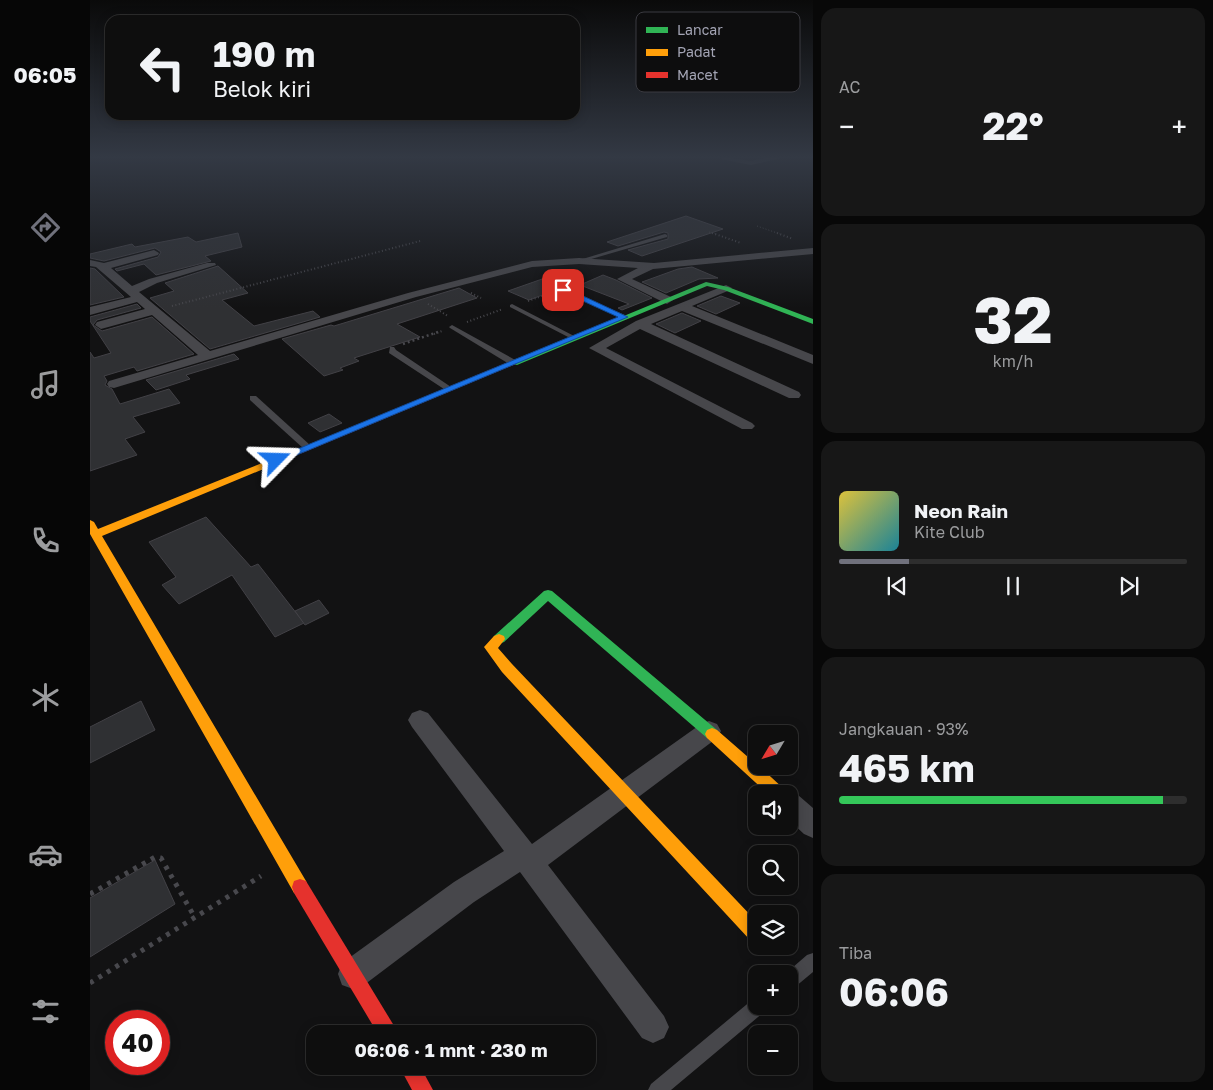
<!DOCTYPE html>
<html lang="id">
<head>
<meta charset="utf-8">
<style>
  :root { --surface:#0e0e0e; --page:#171717; --text:#f1f3f6; --muted:#9b9c9e; --line:#2e2e2e; --accent:#70717c }
  body { margin:0; font-family:"Golos Text",sans-serif; background:var(--page); color:var(--text); height:100vh; display:flex; flex-direction:column; font-size:19px; white-space:nowrap }
  * { box-sizing:border-box; margin:0 }
  p { font-size:16px; color:var(--muted) }
  .icon { flex:none; width:28px; height:28px; fill:none; stroke:currentColor; stroke-width:2; stroke-linecap:round; stroke-linejoin:round }
  .map { position:relative; flex:1; overflow:hidden }
  .sheet { display:flex; flex-direction:column; gap:8px; padding:8px; background:#080808; width:400px }
  .sheet>* { flex:none }
  .guide { position:absolute; left:15px; top:15px; width:475px; height:105px; border-radius:15px; box-shadow:0 2px 12px #0003,0 0 0 1px var(--line); background:#0e0e0e; color:var(--text); overflow:hidden }
  .needle { width:32px; rotate:232deg }
  .fabs { position:absolute; left:658px; top:725px; display:grid; gap:10px }
  .fabs a { display:grid; place-items:center; width:50px; height:50px; border-radius:10px; background:var(--surface); box-shadow:0 2px 12px #0003,0 0 0 1px var(--line); font-size:25px }
  .speed { position:absolute; left:15px; top:1010px; display:flex; gap:10px; font-size:25px; font-weight:700; text-align:center }
  .speed>* { display:grid; place-content:center; width:65px; height:65px; border-radius:50%; background:var(--surface); box-shadow:0 2px 12px #0003,0 0 0 1px var(--line); line-height:1 }
  .speed .limit { border:8px solid #d22; background:#fff; color:#111 }
  .pin { position:absolute; display:grid; place-items:center; width:42px; height:42px; color:#fff; margin:-21px; border-radius:10px; box-shadow:0 2px 8px #0006 }
  .me { position:absolute; width:55px; margin:-28px; rotate:68deg; stroke-linejoin:round; filter:drop-shadow(0 0 4px #0008) }
  .turn { display:flex; align-items:center; gap:18px; height:105px; padding:0 25px; font-size:22px }
  .turn .icon { width:65px; height:65px; stroke-width:2.5 }
  .turn b { display:block; font-size:35px; line-height:42px }
  .big { font-size:38px; font-weight:700; line-height:1.1 }
  .sheet .card { flex:1; display:flex; flex-direction:column; justify-content:center; gap:8px; min-width:0; padding:0 18px; border-radius:15px; background:var(--page) }
  .sheet .dial { align-items:center; gap:0 }
  .dial b { font-size:65px; line-height:1 }
  .song { display:flex; align-items:center; gap:15px }
  .cover { width:60px; height:60px; border-radius:8px; background:linear-gradient(135deg,hsl(50 70% 55%),hsl(190 70% 35%)) }
  .played { height:5px; border-radius:2px; background:linear-gradient(90deg,var(--accent) 20%,var(--line) 20%) }
  .keys { display:flex; justify-content:space-around; direction:ltr }
  .heat { display:flex; justify-content:space-between; align-items:center; font-size:28px; direction:ltr }
  .charge { height:8px; border-radius:4px; background:linear-gradient(90deg,#34c759 93%,var(--line) 0) }
  .trip { position:absolute; left:216px; top:1025px; width:290px; height:50px; border-radius:15px; background:var(--surface); box-shadow:0 2px 12px #0003,0 0 0 1px var(--line); font-weight:700; line-height:50px; text-align:center }
  main { display:flex; flex:1; min-height:0 }
  .tabs { display:flex; flex-direction:column; width:90px; justify-content:space-around; align-items:center; background:#060606; color:var(--muted) }
  .tabs .icon { width:35px; height:35px }
  .tabs .on { color:var(--accent) }
  .tabs b { font-size:22px; color:var(--text) }
  .map>svg:first-child { display:block }
  .building { fill:#2f3033; stroke:#424146 }
  .lines { fill:none; stroke-linecap:round; stroke-linejoin:round }
  .path-far3 { stroke:#48484d; stroke-width:1; stroke-dasharray:1 2; stroke-linecap:butt }
  .path-far2 { stroke:#48484d; stroke-width:2; stroke-dasharray:1 2.5; stroke-linecap:butt }
  .path-far1 { stroke:#48484d; stroke-width:2.5; stroke-dasharray:2 3; stroke-linecap:butt }
  .path { stroke:#48484d; stroke-width:5; stroke-dasharray:4 6; stroke-linecap:butt }
  .lane { fill:#47474b; fill-rule:evenodd }
  .street { fill:#47474b; fill-rule:evenodd }
  .fast { fill:#30b455; fill-rule:evenodd }
  .slow { fill:#ff9f0a; fill-rule:evenodd }
  .jam { fill:#e5322d; fill-rule:evenodd }
  .route { fill:#1a73e8; stroke:#114b97 }
  .key { fill:#0d0d0e; stroke:#3a3a40; stroke-width:1 }
  .key-label { font-size:14px; fill:#a3a4b4 }
</style>
</head>
<body>
<main>
<nav class="tabs">
<b>06:05</b>
<svg class="icon on" aria-label="directions" viewBox="0 0 24 24"><path d="M12 3l9 9-9 9-9-9zM9 14v-3h6M13 9l2 2-2 2"/></svg>
<svg class="icon" aria-label="music" viewBox="0 0 24 24"><path d="M9 18V5l10-2v13"/><circle cx="6" cy="18" r="3"/><circle cx="16" cy="16" r="3"/></svg>
<svg class="icon" aria-label="phone" viewBox="0 0 24 24"><path d="M5 4h4l2 5-3 2q2 4 5 5l2-3 5 2v4C11 20 4 13 5 4z"/></svg>
<svg class="icon" aria-label="climate" viewBox="0 0 24 24"><path d="M12 3v18M4 7l16 10M4 17L20 7"/></svg>
<svg class="icon" aria-label="car" viewBox="0 0 24 24"><path d="M5 17H2v-5l4-1 3-4h7l3 4 3 1v5h-3M9 17h6M6 11h13"/><circle cx="7" cy="17" r="2"/><circle cx="17" cy="17" r="2"/></svg>
<svg class="icon" aria-label="filters" viewBox="0 0 24 24"><path d="M4 7h16M4 17h16"/><circle cx="9" cy="7" r="2"/><circle cx="15" cy="17" r="2"/></svg>
</nav>
<div class="map">
<svg width="723" height="1090" viewBox="0 0 723 1090">
  <rect width="100%" height="100%" fill="#121213"/>
  <g class="building">
    <polygon points="596,216 633,229 552,256 538,250 578,239 578,233 574,232 528,246 517,242"/>
    <polygon points="148,233 152,247 115,256 121,261 66,275 54,264 27,271 25,269 68,257 71,252 65,248 14,261 0,258 0,254 42,244 45,247 98,237 106,242"/>
    <polygon points="128,266 158,293 132,300 164,326 223,311 230,317 120,349 60,298 84,291 75,283"/>
    <polygon points="602,267 628,278 609,279 576,293 552,282 588,269"/>
    <polygon points="0,268 5,269 34,297 0,305"/>
    <polygon points="475,271 480,285 439,300 418,291"/>
    <polygon points="513,275 526,280 562,298 532,310 528,308 539,304 490,285"/>
    <polygon points="369,288 387,298 307,324 330,337 264,358 269,361 250,368 253,370 234,376 192,339 241,325 244,326"/>
    <polygon points="631,296 650,303 626,314 607,306"/>
    <polygon points="47,304 51,308 7,320 3,325 12,331 62,317 104,354 47,371 44,367 14,376 17,381 15,385 22,389 30,404 79,389 90,403 43,417 55,432 35,439 47,455 0,471 0,352 4,358 21,353 0,321 0,317"/>
    <polygon points="592,313 611,321 585,333 566,324"/>
    <polygon points="144,354 149,359 96,375 100,379 66,390 56,380"/>
    <polygon points="239,414 252,423 230,432 218,423"/>
    <polygon points="116,517 161,567 168,564 214,623 185,637 142,575 89,604 72,585 86,577 59,542"/>
    <polygon points="229,600 239,613 215,625 205,611"/>
    <polygon points="51,701 65,730 0,763 0,727"/>
    <polygon points="65,860 85,904 0,957 0,898"/>
  </g>
  <g class="lines">
    <g class="path-far3">
      <polyline points="667,226 690,234"/>
      <polyline points="619,232 626,234"/>
    </g>
    <g class="path-far2">
      <polyline points="622,233 651,243"/>
      <polyline points="687,233 703,239"/>
      <polyline points="381,293 391,298"/>
      <polyline points="438,301 463,292"/>
      <polyline points="338,304 358,316"/>
      <polyline points="82,306 330,241"/>
      <polyline points="377,322 413,309"/>
      <polyline points="344,334 352,331"/>
    </g>
    <polyline class="path-far1" points="313,344 348,332"/>
    <g class="path">
      <polyline points="0,894 65,857 71,858 104,916"/>
      <polyline points="0,983 171,876"/>
    </g>
    <g class="lane">
      <polygon points="575,234 577,235 577,237 491,262 486,261"/>
      <polygon points="473,288 537,316 538,317 533,318 471,291 470,290"/>
      <polygon points="422,304 486,337 487,338 482,339 420,307 420,305"/>
      <polygon points="362,325 427,361 428,363 421,365 360,328 359,327"/>
      <polygon points="300,347 304,347 306,350 364,389 360,391 357,391 299,353"/>
      <polygon points="160,396 166,396 220,445 221,447 220,449 214,449 160,400"/>
      <polygon points="723,953 723,972 705,987 699,989 699,974 695,974 717,955"/>
      <polygon points="666,998 666,1006 676,1006 674,1012 581,1090 558,1090 561,1084 662,1000"/>
    </g>
    <g class="street">
      <polygon points="685,156 700,156 661,165 630,159 634,157 661,161"/>
      <polygon points="723,248 723,254 563,269 542,279 581,297 583,300 577,304 527,279 548,268 489,264 442,267 326,297 24,388 19,387 17,384 19,381 108,355 62,315 11,329 5,325 7,322 55,309 47,302 0,315 0,307 41,297 6,267 0,266 0,260 14,263 64,250 69,253 68,255 21,268 42,286 59,279 117,263 125,263 126,265 67,283 49,292 120,351 318,293 442,261 489,258 564,263"/>
      <polygon points="636,285 642,288 640,290 602,306 723,355 723,364 592,311 561,324 709,392 711,395 709,398 699,398 550,329 516,348 662,423 665,426 662,429 652,429 499,348 546,321"/>
      <polygon points="330,710 338,713 442,844 611,724 619,721 627,724 631,731 627,738 458,865 574,1016 579,1027 574,1038 563,1043 552,1038 430,872 384,902 274,985 263,989 252,985 248,974 252,963 364,882 414,851 322,727 318,720 322,713"/>
      <polygon points="699,791 708,795 723,808 723,838 714,834 699,820 699,794 692,794"/>
    </g>
    <g class="fast">
      <polygon points="616,282 638,287 723,319 723,324 634,290 617,286 427,365 420,363"/>
      <polygon points="458,590 462,591 627,730 629,734 627,738 622,740 617,738 458,601 414,642 409,644 404,642 403,639 404,636 454,591"/>
    </g>
    <g class="slow">
      <polygon points="197,453 200,454 202,456 200,458 12,536 216,881 218,887 216,893 210,895 204,893 0,534 0,520 4,522 8,529"/>
      <polygon points="409,634 414,636 415,639 408,648 422,664 666,921 666,943 660,940 412,672 394,647 404,636"/>
      <polygon points="622,728 627,730 666,764 666,766 669,766 694,789 697,794 678,794 617,738 615,734 617,730"/>
    </g>
    <g class="jam">
      <polygon points="421,361 428,363 200,458 197,459 192,456"/>
      <polygon points="210,879 216,881 309,1034 288,1034 204,893 202,887 204,881"/>
      <polygon points="309,1066 330,1066 343,1090 322,1090"/>
    </g>
  </g>
  <linearGradient id="sky" x2="0" y2="1"><stop stop-color="#0a0a0a"/><stop offset="0.51" stop-color="#333944"/><stop offset="1" stop-color="#333944" stop-opacity="0"/></linearGradient>
  <rect width="723" height="308" fill="url(#sky)"/>
  <polygon class="route" points="471,288 476,288 538,317 190,462 181,460 528,317 471,291"/>
  <rect x="546" y="12" width="164" height="80" rx="8" class="key"/>
  <rect x="556" y="27" width="22" height="6" fill="#30b455"/>
  <rect x="556" y="49" width="22" height="7" fill="#ff9f0a"/>
  <rect x="556" y="72" width="22" height="6" fill="#e5322d"/>
  <g class="key-label">
    <text x="587" y="35">Lancar</text>
    <text x="587" y="57">Padat</text>
    <text x="587" y="80">Macet</text>
  </g>
</svg>
<div class="fabs">
<a><svg class="needle" viewBox="-14 -14 28 28"><path d="M0-13l5 13h-10z" fill="#e53935"/><path d="M0 13l5-13h-10z" fill="#9b9c9e"/></svg></a>
<a><svg class="icon" aria-label="sound" viewBox="0 0 24 24"><path d="M4 9h4l5-4v14l-5-4H4zM17 9q2 3 0 6"/></svg></a>
<a><svg class="icon" aria-label="search" viewBox="0 0 24 24"><circle cx="10" cy="10" r="6"/><path d="M15 15l6 6"/></svg></a>
<a><svg class="icon" aria-label="layers" viewBox="0 0 24 24"><path d="M12 4l9 5-9 5-9-5zM3 14l9 5 9-5"/></svg></a>
<a>+</a>
<a>−</a>
</div>
<div class="speed"><div class="limit">40</div></div>
<div class="pin" style="left:473px;top:290px;background:#d93025"><svg class="icon" aria-label="arrive" viewBox="0 0 24 24"><path d="M6 21V4h12l-3 4 3 4H6"/></svg></div>
<svg class="me" style="left:186px;top:460px" viewBox="-20 -20 40 40"><path d="M0-17L14 15 0 8-14 15z" fill="#1a73e8" stroke="#fff" stroke-width="4"/></svg>
<div class="trip">06:06 · 1 mnt · 230 m</div>
<div class="guide">
<div class="turn"><svg class="icon" aria-label="left" viewBox="0 0 24 24"><path d="M17 20v-9H6M10 6l-5 5 5 5"/></svg><div><b>190 m</b>Belok kiri</div></div>
</div>
</div>
<section class="sheet">
<div class="card"><p>AC</p>
<div class="heat"><a>−</a><b class="big">22°</b><a>+</a></div>
</div>
<div class="card dial"><b>32</b><p>km/h</p></div>
<div class="card">
<div class="song"><i class="cover"></i><div><b>Neon Rain</b><p>Kite Club</p></div></div>
<div class="played"></div>
<div class="keys"><svg class="icon" aria-label="previous" viewBox="0 0 24 24"><path d="M18 5L8 12l10 7zM5 5v14"/></svg><svg class="icon" aria-label="pause" viewBox="0 0 24 24"><path d="M8 5v14M16 5v14"/></svg><svg class="icon" aria-label="next" viewBox="0 0 24 24"><path d="M6 5l10 7-10 7zM19 5v14"/></svg></div>
</div>
<div class="card"><p>Jangkauan · 93%</p><b class="big">465 km</b><div class="charge"></div></div>
<div class="card"><p>Tiba</p><b class="big">06:06</b></div>
</section>
</main>
</body>
</html>
